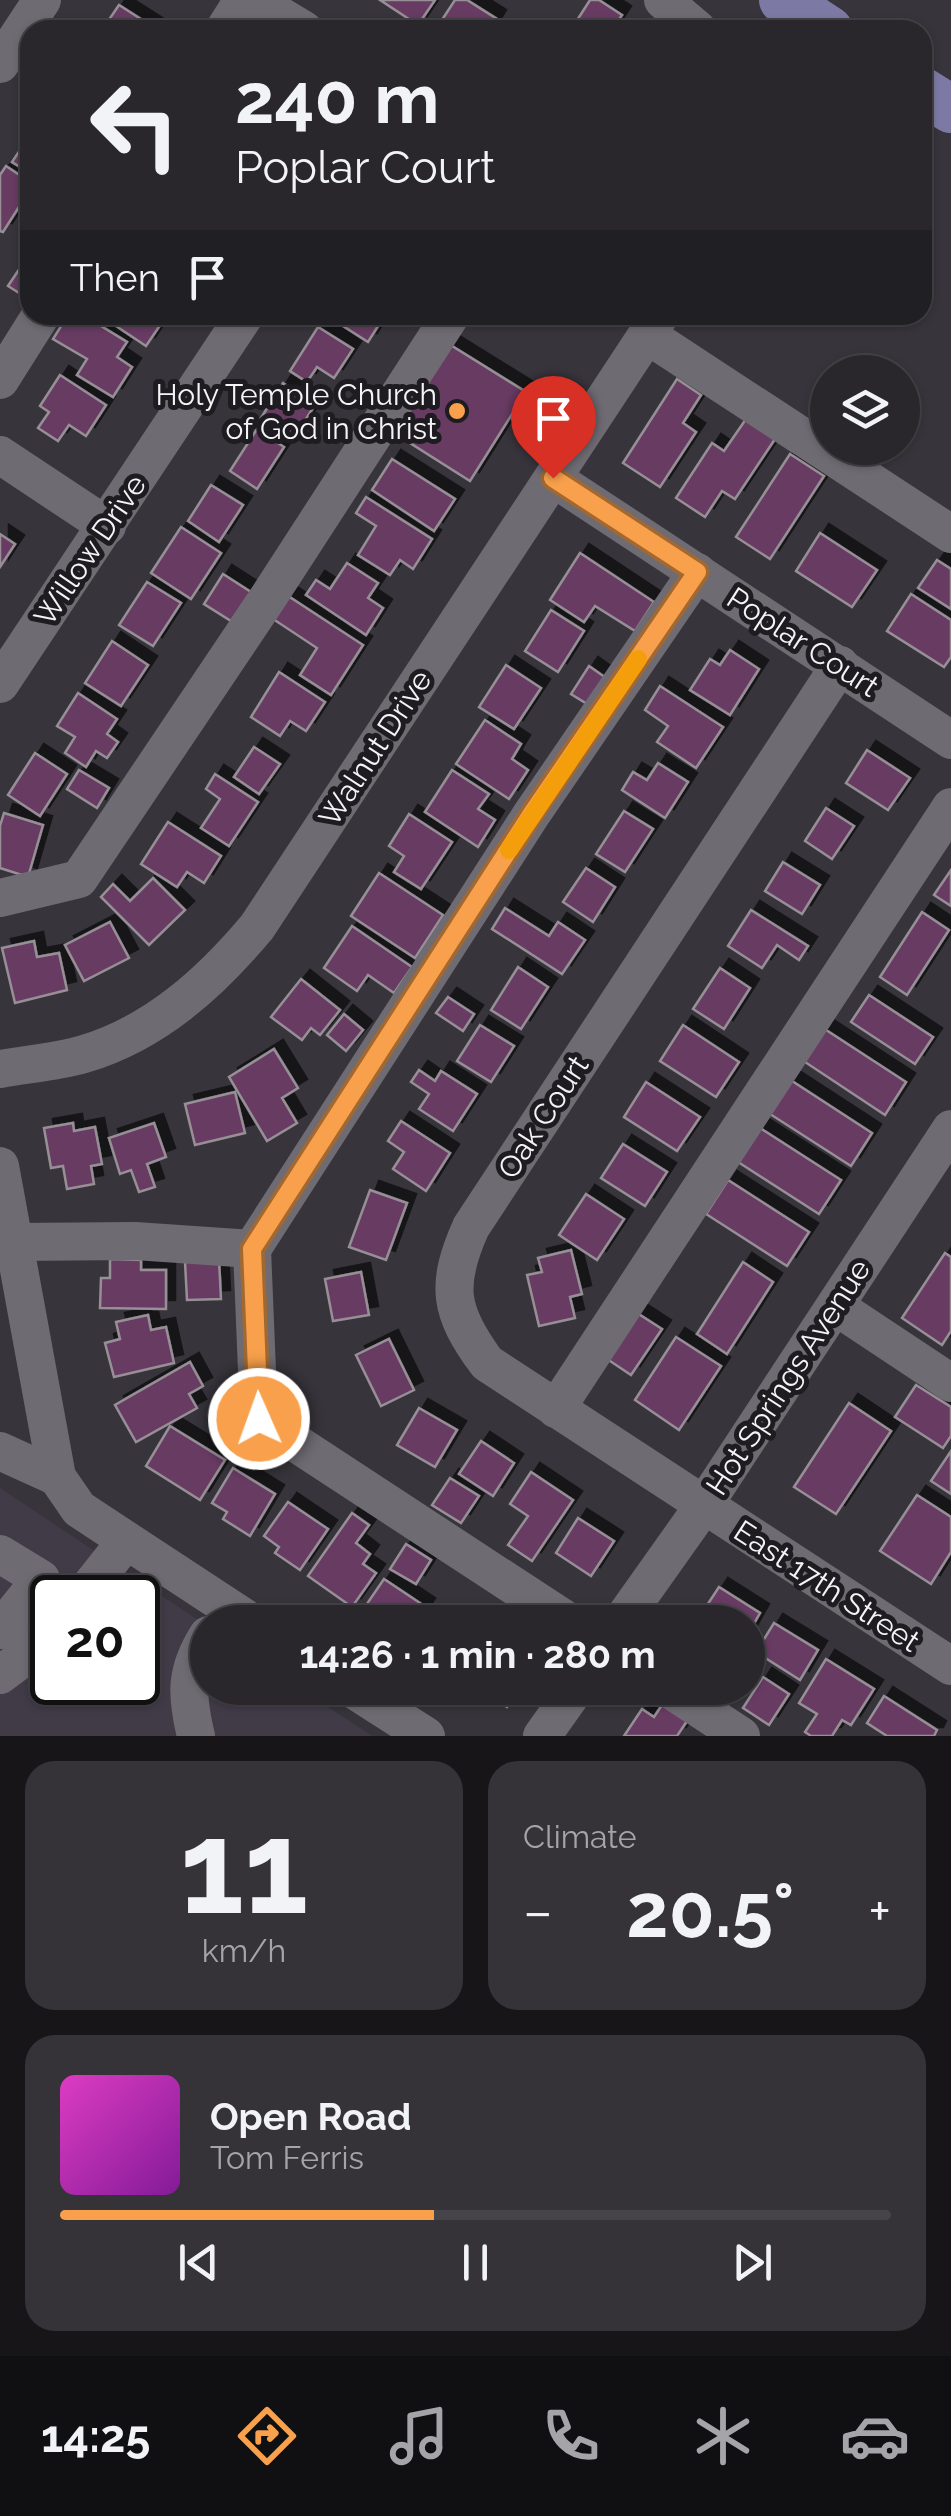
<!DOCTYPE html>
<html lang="en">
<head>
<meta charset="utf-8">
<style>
  :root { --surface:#29272c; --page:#353338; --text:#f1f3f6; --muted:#a5a5a9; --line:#454448; --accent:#f8a04b }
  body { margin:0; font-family:Raleway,sans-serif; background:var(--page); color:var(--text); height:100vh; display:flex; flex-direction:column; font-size:38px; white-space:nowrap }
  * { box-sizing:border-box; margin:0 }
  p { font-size:32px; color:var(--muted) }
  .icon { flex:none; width:55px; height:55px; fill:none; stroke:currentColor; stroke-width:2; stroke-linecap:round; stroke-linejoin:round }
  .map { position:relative; height:1736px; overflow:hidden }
  .drawer { display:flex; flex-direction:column; gap:25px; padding:25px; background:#171518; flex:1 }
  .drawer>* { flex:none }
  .banner { position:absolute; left:20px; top:20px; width:912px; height:305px; border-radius:30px; box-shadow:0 2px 8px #0004,0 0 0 2px var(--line); background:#29272c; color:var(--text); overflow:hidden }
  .controls { position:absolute; left:810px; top:355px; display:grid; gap:20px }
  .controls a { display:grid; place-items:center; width:110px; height:110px; border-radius:50%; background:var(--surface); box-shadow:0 2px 8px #0004,0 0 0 2px var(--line); font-size:50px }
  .speed { position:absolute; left:30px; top:1575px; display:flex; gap:20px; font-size:50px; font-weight:700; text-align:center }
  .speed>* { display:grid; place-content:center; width:130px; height:130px; border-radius:50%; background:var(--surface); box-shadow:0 2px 8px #0004,0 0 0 2px var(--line); line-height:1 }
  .speed .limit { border:5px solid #111; border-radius:15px; background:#fff; color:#111 }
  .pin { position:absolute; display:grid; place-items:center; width:85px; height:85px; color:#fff; margin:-102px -42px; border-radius:50% 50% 50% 0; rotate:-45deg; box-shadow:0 0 10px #0007 }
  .pin .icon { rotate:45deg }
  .me { position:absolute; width:110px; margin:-55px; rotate:358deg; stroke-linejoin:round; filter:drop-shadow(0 0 8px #0008) }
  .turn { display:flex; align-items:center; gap:35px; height:210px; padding:0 50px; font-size:45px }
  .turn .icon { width:130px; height:130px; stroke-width:2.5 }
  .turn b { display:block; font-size:70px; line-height:85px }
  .then { display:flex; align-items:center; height:95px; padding:0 50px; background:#0003; gap:20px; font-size:38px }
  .big { font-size:75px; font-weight:700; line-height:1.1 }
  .drawer .widget { flex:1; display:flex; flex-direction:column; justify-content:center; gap:15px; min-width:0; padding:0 35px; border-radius:30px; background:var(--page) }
  .drawer .dial { align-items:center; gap:0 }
  .dial b { font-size:130px; line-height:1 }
  .song { display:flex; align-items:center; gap:30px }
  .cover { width:120px; height:120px; border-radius:15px; background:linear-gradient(135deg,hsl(310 70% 55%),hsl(290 70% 35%)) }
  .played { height:10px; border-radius:5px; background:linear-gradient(90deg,var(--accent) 45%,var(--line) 45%) }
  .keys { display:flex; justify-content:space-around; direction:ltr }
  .heat { display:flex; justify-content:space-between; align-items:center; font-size:55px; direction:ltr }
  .drawer .tiles { flex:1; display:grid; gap:25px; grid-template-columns:1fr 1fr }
  .widget:last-child { grid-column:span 2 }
  .trip { position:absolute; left:190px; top:1605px; width:575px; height:100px; border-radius:50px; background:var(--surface); box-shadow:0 2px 8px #0004,0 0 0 2px var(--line); font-weight:700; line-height:100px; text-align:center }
  .tab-bar { display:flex; height:160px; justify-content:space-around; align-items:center; background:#101012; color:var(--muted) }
  .tab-bar .icon { width:70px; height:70px }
  .tab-bar .active { color:var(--accent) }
  .tab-bar b { font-size:45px; color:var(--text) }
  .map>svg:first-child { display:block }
  .built { fill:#413b48; fill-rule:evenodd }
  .building { fill:#673a63; stroke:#978f96; stroke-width:2.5; filter:url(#shadow) }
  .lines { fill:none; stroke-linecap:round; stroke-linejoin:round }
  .minor { stroke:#6f6b73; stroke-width:38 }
  .major { stroke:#7c79a4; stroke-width:48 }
  .route-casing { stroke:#a16831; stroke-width:25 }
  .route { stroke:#f8a04b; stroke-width:18 }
  .slow { stroke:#f59e0b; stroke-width:18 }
  .poi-dot { fill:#f8a04b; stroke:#1e1c20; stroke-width:4 }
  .labels { text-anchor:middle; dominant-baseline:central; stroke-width:10; stroke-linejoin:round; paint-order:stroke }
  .poi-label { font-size:30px; fill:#f5f3f8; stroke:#1e1c20; text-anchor:end }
  .street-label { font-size:30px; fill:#f5f3f8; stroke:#1e1c20 }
</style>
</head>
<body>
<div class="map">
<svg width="951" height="1736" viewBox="0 0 951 1736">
  <defs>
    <filter id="shadow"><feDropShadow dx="9" dy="-9" stdDeviation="0" flood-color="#0009"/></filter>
  </defs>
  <rect width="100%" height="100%" fill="#37343b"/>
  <path class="built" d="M0 1488 207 1626 208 1688H299L372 1736H0ZM52 1598H138V1682H52Z"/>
  <g class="building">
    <polygon points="380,0 435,0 418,25"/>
    <polygon points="455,0 467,0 497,19 490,30 444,30 438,26"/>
    <polygon points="590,0 599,0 622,15 612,30 581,30 574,25"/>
    <polygon points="119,5 158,30 102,30"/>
    <polygon points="30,135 30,173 12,162"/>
    <polygon points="6,166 30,182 30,203 24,199 3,232 0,231 0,175"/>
    <polygon points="26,259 30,262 30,300 8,286"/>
    <polygon points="68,315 83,315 127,342 117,357 132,367 113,397 77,375 87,359 53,339"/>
    <polygon points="123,315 167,315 146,346 116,326"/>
    <polygon points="326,315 385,315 368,342"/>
    <polygon points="318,327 353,349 334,378 317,367 307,382 290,371"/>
    <polygon points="444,341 526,392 470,481 388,429"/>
    <polygon points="60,375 106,405 86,436 69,425 58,441 38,428 49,412 40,406"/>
    <polygon points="677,379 701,395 683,423 696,432 660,487 623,463"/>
    <polygon points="283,383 315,405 293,439 261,418"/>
    <polygon points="746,419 775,439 735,499 722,491 705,517 676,498 712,443 724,451"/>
    <polygon points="257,429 284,447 257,489 230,471"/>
    <polygon points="790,454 824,476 770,559 736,537"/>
    <polygon points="392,459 455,499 434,531 372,490"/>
    <polygon points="211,485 243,505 219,542 188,521"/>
    <polygon points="366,497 432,539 413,569 400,560 390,575 358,555 376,526 356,513"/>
    <polygon points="181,527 221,553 191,599 151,573"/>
    <polygon points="820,533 877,570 852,607 796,571"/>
    <polygon points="0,534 15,544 0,567"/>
    <polygon points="580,553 654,602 635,631 595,606 584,622 550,600"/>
    <polygon points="937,560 951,569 951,609 918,588"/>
    <polygon points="347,563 378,583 368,598 383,608 366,635 306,595 316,580 330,589"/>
    <polygon points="223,574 251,592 231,621 204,604"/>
    <polygon points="147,582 181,603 153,646 119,625"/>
    <polygon points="282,592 363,645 331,695 300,675 317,648 267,615"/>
    <polygon points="911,594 951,620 951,657 944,667 887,631"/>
    <polygon points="551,610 584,631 558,672 525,651"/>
    <polygon points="112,641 148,665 121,706 85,683"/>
    <polygon points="730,650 759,669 730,715 690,690 710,659 720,665"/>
    <polygon points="506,665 541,688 514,729 479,707"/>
    <polygon points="589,666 609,680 592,707 571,694"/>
    <polygon points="279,672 325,702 306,731 290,721 280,736 251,717"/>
    <polygon points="660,686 723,727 696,768 657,742 668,726 645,710"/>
    <polygon points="78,693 117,719 107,734 118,742 107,758 96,751 86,767 65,753 75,737 57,726"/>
    <polygon points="485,720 521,744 512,759 528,770 509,799 456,764"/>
    <polygon points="254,747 280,764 259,794 234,777"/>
    <polygon points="867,750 910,778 888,810 846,783"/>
    <polygon points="35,753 67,774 40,816 8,795"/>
    <polygon points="658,763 688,782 665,818 622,790 633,772 647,780"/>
    <polygon points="79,770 109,788 97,808 67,789"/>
    <polygon points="452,770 489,794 478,809 495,820 478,847 425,812"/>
    <polygon points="215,774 258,802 229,846 201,828 220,799 206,789"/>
    <polygon points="826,808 854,826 832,859 805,841"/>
    <polygon points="624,811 653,829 625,872 596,854"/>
    <polygon points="4,813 43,825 28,877 0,868 0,826"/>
    <polygon points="409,814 452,842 421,889 394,872 404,856 389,846"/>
    <polygon points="168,822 221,856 204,883 187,872 177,887 141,864"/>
    <polygon points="783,862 820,885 802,914 765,891"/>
    <polygon points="586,868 615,887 593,922 563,902"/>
    <polygon points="951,870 951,906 934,895"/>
    <polygon points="379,873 443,915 415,958 351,916"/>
    <polygon points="153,878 185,910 149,945 101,897 113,884 130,901"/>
    <polygon points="505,908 549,936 558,922 585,940 562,974 492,929"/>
    <polygon points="751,910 808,946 799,960 777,945 762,968 728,946"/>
    <polygon points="922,912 949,930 907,995 880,977"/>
    <polygon points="110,922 129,958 84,981 65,945"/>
    <polygon points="352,926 412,967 394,993 368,975 357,991 324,968"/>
    <polygon points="34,941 37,957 59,953 67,990 15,1003 2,948"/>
    <polygon points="518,967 548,987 521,1029 491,1010"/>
    <polygon points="720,968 750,988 724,1029 693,1009"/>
    <polygon points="301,979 340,1010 320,1035 311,1028 302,1040 271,1017"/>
    <polygon points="869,995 933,1037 915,1064 851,1022"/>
    <polygon points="448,997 474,1014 463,1031 436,1013"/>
    <polygon points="344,1014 363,1030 346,1051 327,1035"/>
    <polygon points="480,1025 514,1046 491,1082 457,1061"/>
    <polygon points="683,1025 739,1062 716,1097 660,1061"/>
    <polygon points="823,1028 906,1082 885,1115 802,1060"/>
    <polygon points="274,1049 298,1088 282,1098 297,1123 267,1141 229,1077"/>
    <polygon points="419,1070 435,1081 441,1071 477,1094 453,1131 419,1109 429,1094 411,1082"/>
    <polygon points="792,1081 872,1133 851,1166 770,1114"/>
    <polygon points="646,1082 700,1117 677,1151 624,1117"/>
    <polygon points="235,1092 245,1133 195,1145 185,1104"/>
    <polygon points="401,1121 450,1153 426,1191 393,1169 404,1152 388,1141"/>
    <polygon points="73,1123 74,1131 95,1127 102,1164 91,1166 94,1184 67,1189 63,1166 51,1168 44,1128"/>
    <polygon points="154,1123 166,1157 147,1164 155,1187 139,1192 131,1170 120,1174 109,1138"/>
    <polygon points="760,1128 841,1180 819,1214 738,1162"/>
    <polygon points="623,1144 667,1172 645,1206 601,1178"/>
    <polygon points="728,1180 809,1232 787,1266 706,1214"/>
    <polygon points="370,1190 407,1203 386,1260 349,1247"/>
    <polygon points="586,1194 624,1219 597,1260 559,1235"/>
    <polygon points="571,1250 582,1294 570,1297 575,1318 539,1326 527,1275 542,1272 538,1258"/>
    <polygon points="945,1253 951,1257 951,1331 942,1345 902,1318"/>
    <polygon points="110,1259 141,1260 141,1270 166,1270 166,1309 100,1308 101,1278 110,1278"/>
    <polygon points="219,1260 221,1299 187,1300 185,1262"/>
    <polygon points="743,1262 773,1282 727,1354 697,1334"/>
    <polygon points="361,1272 369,1315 333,1321 325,1279"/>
    <polygon points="634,1311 662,1329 631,1375 604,1357"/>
    <polygon points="148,1315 151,1330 166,1327 174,1363 114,1377 105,1343 120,1339 116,1322"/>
    <polygon points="676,1337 721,1366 679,1430 635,1400"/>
    <polygon points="389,1339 414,1390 381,1406 356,1355"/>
    <polygon points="190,1362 203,1386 189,1394 197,1408 136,1442 115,1405"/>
    <polygon points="916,1385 951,1407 951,1436 943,1448 895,1417"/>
    <polygon points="849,1403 891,1431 836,1514 794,1487"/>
    <polygon points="419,1408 457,1430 435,1467 397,1445"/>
    <polygon points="170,1426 225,1460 200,1500 146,1466"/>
    <polygon points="481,1441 514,1463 493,1496 459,1474"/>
    <polygon points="951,1451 951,1494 931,1481"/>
    <polygon points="233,1468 275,1494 250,1536 223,1519 227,1512 212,1503"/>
    <polygon points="531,1472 573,1500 532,1561 508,1545 528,1516 510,1504"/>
    <polygon points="450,1478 479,1496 461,1523 432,1505"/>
    <polygon points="917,1495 951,1517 951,1552 931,1584 880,1551"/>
    <polygon points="288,1502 328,1529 300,1570 275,1553 279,1547 264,1536"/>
    <polygon points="352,1513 369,1525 356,1543 370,1554 363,1564 376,1573 352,1607 308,1576"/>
    <polygon points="578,1518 614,1541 591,1576 556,1553"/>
    <polygon points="406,1544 431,1560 416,1584 390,1569"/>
    <polygon points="384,1579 426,1607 416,1622 380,1622 362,1611"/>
    <polygon points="719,1587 760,1613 748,1634 748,1622 696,1622"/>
    <polygon points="774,1623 818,1650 800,1680 756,1652"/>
    <polygon points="826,1659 874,1689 851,1725 842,1720 832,1736 811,1736 805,1732 817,1714 799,1703"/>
    <polygon points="763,1677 789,1694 769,1725 743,1708"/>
    <polygon points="477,1688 520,1688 507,1707"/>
    <polygon points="884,1696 937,1730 934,1736 887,1736 867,1723"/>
    <polygon points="662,1705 687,1721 677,1736 624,1736 642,1709 654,1717"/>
  </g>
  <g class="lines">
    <g class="minor">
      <polyline points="254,0 304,30"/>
      <polyline points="663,0 698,30"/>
      <polyline points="224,30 243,0"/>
      <polyline points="0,64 42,0"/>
      <polyline points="647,335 951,534"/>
      <polyline points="0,380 41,315"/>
      <polyline points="0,455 107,526"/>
      <polyline points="553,478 951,740"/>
      <path d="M840 665 471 1227C445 1285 449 1312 487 1363L951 1666"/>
      <polyline points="0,684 245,315"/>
      <polyline points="0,898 79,879 269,596 451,315"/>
      <path d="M0 1069C27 1064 57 1062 84 1054 155 1033 210 983 257 927L660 315"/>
      <polyline points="0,1166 57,1477 79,1509 251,1622"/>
      <polyline points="14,1242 135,1241 252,1249 531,815 697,572"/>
      <polyline points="252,1249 259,1419 569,1622"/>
      <polyline points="835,1306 951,1383"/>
      <polyline points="556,1409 951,807"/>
      <polyline points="0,1451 57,1477"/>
      <polyline points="0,1554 41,1579 0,1630"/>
      <polyline points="81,1598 126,1541"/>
      <polyline points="621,1622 704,1505 951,1129"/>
      <polyline points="0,1675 20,1660 52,1629"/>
      <polyline points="351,1688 426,1736"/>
      <polyline points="668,1688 741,1736"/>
      <path d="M196 1736C186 1695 185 1671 208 1635"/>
      <polyline points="542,1736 576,1688"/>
    </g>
    <g class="major">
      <polyline points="783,0 829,30"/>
      <polyline points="922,91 951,109"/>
    </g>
  </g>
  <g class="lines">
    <defs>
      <polyline id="route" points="259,1419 252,1249 531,815 697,572 553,478"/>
    </defs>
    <use href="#route" class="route-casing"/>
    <use href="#route" class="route"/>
    <polyline class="slow" points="509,850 638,659"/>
  </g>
  <circle class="poi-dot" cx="457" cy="411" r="10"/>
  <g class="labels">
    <g class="poi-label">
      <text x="437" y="394">Holy Temple Church<tspan x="437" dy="34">of God in Christ</tspan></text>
    </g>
    <g class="street-label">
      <text transform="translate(90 550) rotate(-56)">Willow Drive</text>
      <text transform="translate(803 642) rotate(33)">Poplar Court</text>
      <text transform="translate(375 748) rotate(-57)">Walnut Drive</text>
      <text transform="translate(543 1117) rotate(-57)">Oak Court</text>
      <text transform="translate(788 1377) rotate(-57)">Hot Springs Avenue</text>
      <text transform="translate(827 1586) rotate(33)">East 17th Street</text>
    </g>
  </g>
</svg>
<div class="controls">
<a><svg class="icon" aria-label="layers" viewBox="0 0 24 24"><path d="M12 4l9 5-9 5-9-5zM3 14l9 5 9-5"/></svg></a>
</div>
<div class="speed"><div class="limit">20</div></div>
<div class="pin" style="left:553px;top:478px;background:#d93025"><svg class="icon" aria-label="arrive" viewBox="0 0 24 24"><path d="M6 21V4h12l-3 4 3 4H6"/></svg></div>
<svg class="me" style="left:259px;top:1419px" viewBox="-20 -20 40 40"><circle r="17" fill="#f8a04b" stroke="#fff" stroke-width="3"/><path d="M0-11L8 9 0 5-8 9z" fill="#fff"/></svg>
<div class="trip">14:26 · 1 min · 280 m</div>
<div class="banner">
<div class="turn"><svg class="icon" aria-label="left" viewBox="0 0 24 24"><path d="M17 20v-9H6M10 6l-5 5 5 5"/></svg><div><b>240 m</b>Poplar Court</div></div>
<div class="then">Then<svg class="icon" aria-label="arrive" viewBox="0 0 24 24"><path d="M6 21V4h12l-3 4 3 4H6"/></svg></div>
</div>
</div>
<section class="drawer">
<div class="tiles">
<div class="widget dial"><b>11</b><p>km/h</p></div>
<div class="widget"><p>Climate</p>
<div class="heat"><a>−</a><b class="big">20.5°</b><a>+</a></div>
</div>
<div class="widget">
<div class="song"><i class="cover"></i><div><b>Open Road</b><p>Tom Ferris</p></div></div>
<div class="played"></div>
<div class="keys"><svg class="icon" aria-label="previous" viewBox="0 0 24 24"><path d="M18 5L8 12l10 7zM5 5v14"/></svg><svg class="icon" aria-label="pause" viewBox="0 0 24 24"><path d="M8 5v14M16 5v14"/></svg><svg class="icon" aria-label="next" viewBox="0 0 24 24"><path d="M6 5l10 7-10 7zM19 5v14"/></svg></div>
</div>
</div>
</section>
<nav class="tab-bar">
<b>14:25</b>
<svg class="icon active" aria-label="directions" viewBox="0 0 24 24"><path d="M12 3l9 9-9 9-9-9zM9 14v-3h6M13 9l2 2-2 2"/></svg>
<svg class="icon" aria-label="music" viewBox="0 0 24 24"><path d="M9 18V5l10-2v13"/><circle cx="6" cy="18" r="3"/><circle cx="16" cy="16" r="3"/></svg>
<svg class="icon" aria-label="phone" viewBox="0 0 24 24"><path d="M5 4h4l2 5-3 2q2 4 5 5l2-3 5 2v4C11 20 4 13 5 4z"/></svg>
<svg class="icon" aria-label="climate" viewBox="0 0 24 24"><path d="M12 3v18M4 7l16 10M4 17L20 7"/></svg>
<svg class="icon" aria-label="car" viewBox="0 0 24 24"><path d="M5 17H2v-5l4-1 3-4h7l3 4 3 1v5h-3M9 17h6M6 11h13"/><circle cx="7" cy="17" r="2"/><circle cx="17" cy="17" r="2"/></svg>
</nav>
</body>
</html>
